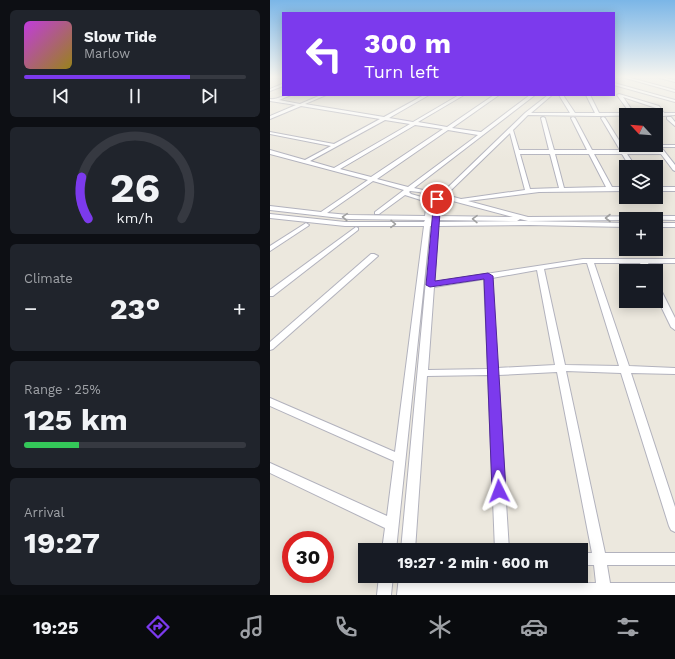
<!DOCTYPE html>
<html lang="en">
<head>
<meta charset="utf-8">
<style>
  :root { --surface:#171b24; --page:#20242c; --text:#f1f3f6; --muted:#9ea1a6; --line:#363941; --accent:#7c3aed }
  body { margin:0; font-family:"Work Sans",sans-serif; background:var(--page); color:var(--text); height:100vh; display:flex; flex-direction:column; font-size:15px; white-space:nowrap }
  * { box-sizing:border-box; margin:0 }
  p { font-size:13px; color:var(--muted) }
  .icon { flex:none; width:22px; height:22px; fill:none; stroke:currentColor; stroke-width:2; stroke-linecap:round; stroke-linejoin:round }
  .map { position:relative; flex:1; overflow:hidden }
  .panel { display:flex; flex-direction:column; gap:10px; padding:10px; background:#0d0f14; width:270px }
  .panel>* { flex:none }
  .top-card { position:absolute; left:12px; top:12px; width:333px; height:84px; border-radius:0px; box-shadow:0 2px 10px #0003; background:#7c3aed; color:#fff; overflow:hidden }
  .needle { width:26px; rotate:296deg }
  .tools { position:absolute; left:349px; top:108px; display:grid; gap:8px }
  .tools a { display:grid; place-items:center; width:44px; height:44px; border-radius:0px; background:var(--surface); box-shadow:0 2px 10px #0003; font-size:20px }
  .speed { position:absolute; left:12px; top:531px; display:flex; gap:8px; font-size:20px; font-weight:700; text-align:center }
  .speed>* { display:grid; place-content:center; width:52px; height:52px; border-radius:50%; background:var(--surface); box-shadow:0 2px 10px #0003; line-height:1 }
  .speed .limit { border:6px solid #d22; background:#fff; color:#111 }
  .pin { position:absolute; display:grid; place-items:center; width:34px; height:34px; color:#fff; margin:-17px; border:2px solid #fff; border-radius:50%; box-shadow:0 1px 4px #0007 }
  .me { position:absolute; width:44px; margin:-22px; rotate:357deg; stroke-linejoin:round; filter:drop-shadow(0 0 3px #0008) }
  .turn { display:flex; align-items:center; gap:14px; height:84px; padding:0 16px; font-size:18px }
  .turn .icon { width:52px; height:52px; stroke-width:2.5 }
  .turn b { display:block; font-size:28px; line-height:34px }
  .big { font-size:30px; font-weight:700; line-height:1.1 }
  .panel .card { flex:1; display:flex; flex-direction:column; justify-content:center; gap:6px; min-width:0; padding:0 14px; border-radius:6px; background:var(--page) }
  .panel .dial { align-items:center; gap:0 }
  .dial svg { height:104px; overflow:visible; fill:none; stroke:var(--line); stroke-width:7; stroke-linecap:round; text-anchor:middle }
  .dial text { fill:var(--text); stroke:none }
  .song { display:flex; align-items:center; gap:12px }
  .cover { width:48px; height:48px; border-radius:6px; background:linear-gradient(135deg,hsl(290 70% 55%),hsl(50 70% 35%)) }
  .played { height:4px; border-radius:2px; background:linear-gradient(90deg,var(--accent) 75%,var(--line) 75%) }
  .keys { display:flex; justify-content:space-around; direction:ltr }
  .heat { display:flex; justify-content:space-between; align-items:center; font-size:22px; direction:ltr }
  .charge { height:6px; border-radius:3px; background:linear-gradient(90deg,#34c759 25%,var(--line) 0) }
  .trip { position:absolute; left:88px; top:543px; width:230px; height:40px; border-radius:0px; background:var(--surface); box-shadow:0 2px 10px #0003; font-weight:700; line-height:40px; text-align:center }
  .dock { display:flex; height:64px; justify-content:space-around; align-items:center; background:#090b0e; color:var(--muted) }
  .dock .icon { width:28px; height:28px }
  .dock .active { color:var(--accent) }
  .dock b { font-size:18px; color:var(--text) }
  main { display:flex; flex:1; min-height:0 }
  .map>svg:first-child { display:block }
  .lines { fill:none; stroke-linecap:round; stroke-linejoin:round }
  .minor-casing { stroke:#b2b2bd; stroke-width:2 }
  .minor { fill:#fff; fill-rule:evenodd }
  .oneway { stroke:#a0a0a0 }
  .route { fill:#7c3aed; stroke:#51269a }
</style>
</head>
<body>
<main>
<section class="panel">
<div class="card">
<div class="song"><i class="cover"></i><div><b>Slow Tide</b><p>Marlow</p></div></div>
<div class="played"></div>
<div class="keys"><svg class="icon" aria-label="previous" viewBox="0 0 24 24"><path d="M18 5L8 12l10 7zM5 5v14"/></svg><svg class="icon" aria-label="pause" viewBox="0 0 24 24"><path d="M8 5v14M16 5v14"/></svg><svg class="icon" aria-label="next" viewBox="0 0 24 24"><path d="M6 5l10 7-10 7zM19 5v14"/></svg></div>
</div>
<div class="card dial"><svg viewBox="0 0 100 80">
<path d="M14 69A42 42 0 1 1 86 69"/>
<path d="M14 69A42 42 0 0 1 9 37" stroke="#7c3aed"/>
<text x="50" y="56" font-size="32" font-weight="700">26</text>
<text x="50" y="72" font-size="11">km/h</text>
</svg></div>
<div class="card"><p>Climate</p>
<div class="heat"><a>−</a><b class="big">23°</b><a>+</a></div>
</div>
<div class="card"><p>Range · 25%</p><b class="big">125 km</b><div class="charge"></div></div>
<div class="card"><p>Arrival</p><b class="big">19:27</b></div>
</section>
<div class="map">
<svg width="405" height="595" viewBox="0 0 405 595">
  <rect width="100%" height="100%" fill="#ece8de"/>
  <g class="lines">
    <defs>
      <g id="minor">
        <polygon points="352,77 357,77 405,90 405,92"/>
        <polygon points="386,77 392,77 405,80 405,82"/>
        <polygon points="344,83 405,100 405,102 344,85"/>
        <polygon points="12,84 13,84 13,86 0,91 0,89"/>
        <path d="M349 94 389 106 394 113H405V115L393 116 386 115 328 116 258 115 243 130 249 150H279L271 118 273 117 275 118 284 150H317L301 118 303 117 305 118 322 150H350L331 118 333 117 335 118 355 150H388L385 146 386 143 389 145H405V147H391L405 165V171L403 170 391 154H357L366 167H360L352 154H324L342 187H356V191L269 192 198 201 258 217 405 216V220L356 219V220L258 221 250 219 247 221 168 220V222L252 221 356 223V227L260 225 168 226 164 282 313 259H405V263H378L382 271H374L370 263H324L359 366 405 368V374L361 373 405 507V532L401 530 399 526 351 373 296 371 335 553H405V565H337L340 583H405V595H127L129 576H143L142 582 326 583 324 565H311V553H322L287 372 228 375 239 550H225L218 375 157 376 145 550H131L161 226H160L126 550H112L115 528 0 473V463L117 516 124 461 0 406V398L125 452 154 226H75L0 218V214L75 222H154L155 220 79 219 0 210V206L51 212 98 180 0 154V150L35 160 61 146 0 134V132L64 144 110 119 31 106 0 119V116L26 105 0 101V99C7 100 13 95 21 95L9 100 30 104 51 95H56L35 104 114 117 154 95H159L119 118 143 122 189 95H194L148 122 177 127 224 95H229L182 128 211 132 260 95H265L144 188 171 194 255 113 278 95H282L261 113H300L289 95H293L305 113H325L316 95H320L329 113H360L347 95ZM353 97 386 108 389 113H364ZM115 120 140 124 64 168 40 161ZM145 125 173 129 101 177 70 169ZM178 130 208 135 138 187 107 179ZM240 133 255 190 191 199 176 195ZM250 154H280L289 188 260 189ZM285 154H319L336 187 294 188ZM103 181 134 190 105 212V214H109L135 195 157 202 155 216 79 215 57 213ZM140 191 149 192 243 217 169 216 170 199 167 197 164 199 161 216 162 200 141 194 139 192ZM313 263H317L349 366 295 365 274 269ZM267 270 285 365 227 368 222 278ZM214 279 218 369 158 370 164 287Z"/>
        <polygon points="397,117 401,117 405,122 405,126 397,119"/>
        <rect x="386" y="187" width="19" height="4"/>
        <polygon points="36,223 39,225 38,226 0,251 0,246"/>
        <rect x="386" y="223" width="19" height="4"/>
        <polygon points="86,227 88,228 88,230 3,296 0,296 0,290"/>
        <polygon points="101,254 104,254 108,256 3,349 0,350 0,342"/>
        <polygon points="386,286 390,288 405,318 405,330 401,327 386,296"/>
        <polygon points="109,576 123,576 121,595 107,595"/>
      </g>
    </defs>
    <use href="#minor" class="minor-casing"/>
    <use href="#minor" class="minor"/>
  </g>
  <defs><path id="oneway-chevron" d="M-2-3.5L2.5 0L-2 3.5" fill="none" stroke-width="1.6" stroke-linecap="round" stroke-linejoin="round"/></defs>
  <g class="oneway">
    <use href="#oneway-chevron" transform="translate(75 217) rotate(-177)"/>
    <use href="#oneway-chevron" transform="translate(338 218) rotate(180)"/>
    <use href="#oneway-chevron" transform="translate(205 219) rotate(-179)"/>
    <use href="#oneway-chevron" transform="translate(123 224) rotate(1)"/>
  </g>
  <linearGradient id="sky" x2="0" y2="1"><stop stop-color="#7bb6e7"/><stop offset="0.48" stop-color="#f6f5f0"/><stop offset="1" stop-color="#f6f5f0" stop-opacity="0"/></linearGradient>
  <rect width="405" height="160" fill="url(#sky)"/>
  <polygon class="route" points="167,197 171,199 165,281 218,273 223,276 236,491 234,495 229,497 224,495 222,491 214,279 160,287 156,285 164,199"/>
</svg>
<div class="tools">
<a><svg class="needle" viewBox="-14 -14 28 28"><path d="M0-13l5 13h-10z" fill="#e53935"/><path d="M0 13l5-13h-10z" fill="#9ea1a6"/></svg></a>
<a><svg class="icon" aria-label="layers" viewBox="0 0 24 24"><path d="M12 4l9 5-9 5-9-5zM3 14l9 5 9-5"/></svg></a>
<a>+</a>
<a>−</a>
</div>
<div class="speed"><div class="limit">30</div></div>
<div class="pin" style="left:167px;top:199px;background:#d93025"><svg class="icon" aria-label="arrive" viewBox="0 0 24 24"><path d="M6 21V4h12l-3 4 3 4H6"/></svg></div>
<svg class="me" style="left:229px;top:491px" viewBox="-20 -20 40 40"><path d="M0-17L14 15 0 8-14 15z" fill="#7c3aed" stroke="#fff" stroke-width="4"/></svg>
<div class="trip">19:27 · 2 min · 600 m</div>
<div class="top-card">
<div class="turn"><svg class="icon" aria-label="left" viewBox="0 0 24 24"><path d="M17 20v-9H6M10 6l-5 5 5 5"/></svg><div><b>300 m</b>Turn left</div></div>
</div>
</div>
</main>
<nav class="dock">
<b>19:25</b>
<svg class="icon active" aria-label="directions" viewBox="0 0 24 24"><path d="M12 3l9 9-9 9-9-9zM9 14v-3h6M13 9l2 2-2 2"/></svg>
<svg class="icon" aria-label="music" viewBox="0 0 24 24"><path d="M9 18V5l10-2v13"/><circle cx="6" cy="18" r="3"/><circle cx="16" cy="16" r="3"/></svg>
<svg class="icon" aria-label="phone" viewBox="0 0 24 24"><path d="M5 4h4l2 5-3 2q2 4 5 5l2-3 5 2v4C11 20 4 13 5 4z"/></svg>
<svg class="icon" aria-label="climate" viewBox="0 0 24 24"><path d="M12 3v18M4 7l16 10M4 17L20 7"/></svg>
<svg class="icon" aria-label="car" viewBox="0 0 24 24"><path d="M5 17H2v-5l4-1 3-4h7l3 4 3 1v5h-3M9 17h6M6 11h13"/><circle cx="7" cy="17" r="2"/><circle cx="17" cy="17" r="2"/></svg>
<svg class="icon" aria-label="filters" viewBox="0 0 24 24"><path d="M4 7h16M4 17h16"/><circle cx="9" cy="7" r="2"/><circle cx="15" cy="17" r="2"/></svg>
</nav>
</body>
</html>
